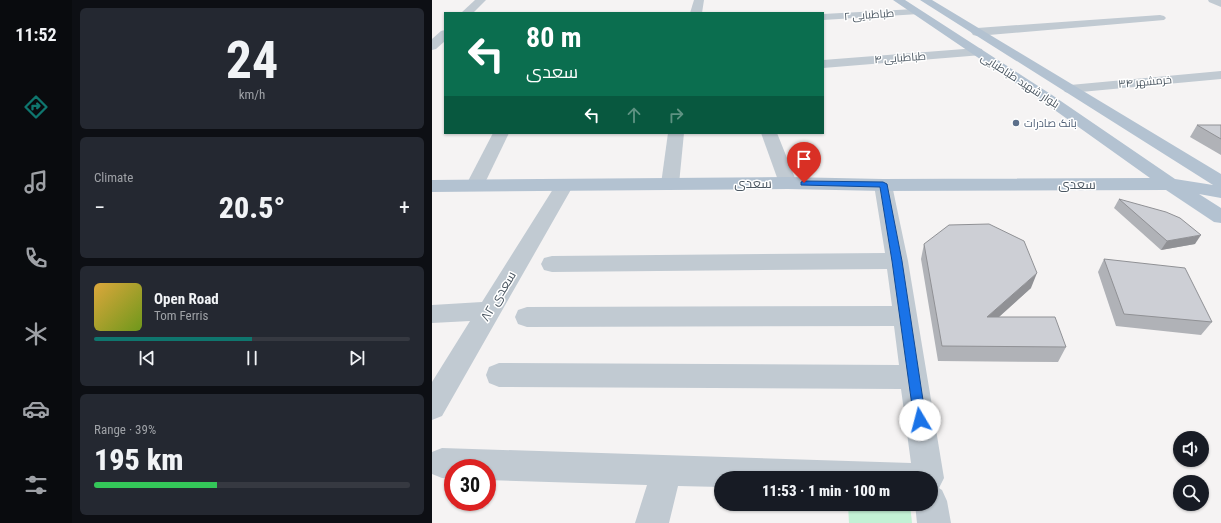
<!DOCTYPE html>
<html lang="en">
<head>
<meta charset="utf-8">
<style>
  :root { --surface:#171b24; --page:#242831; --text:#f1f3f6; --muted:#9ea1a6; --line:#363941; --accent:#0f766e }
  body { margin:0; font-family:"Roboto Condensed",Cairo,sans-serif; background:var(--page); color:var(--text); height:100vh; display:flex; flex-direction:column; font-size:15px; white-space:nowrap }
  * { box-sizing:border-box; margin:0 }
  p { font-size:13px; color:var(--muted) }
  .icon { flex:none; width:22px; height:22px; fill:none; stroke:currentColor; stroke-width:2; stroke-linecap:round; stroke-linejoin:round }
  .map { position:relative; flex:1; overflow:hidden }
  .sheet { display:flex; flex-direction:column; gap:8px; padding:8px; background:#0d0f14; width:360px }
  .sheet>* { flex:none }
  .guide { position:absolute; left:12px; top:12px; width:380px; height:122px; border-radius:0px; box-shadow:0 1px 3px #0004; background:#0b6e4f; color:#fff; overflow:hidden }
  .controls { position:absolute; left:741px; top:431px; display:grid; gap:8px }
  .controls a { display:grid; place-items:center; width:36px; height:36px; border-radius:50%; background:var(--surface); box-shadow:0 1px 3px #0004; font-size:20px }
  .speed { position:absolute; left:12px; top:459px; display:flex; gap:8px; font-size:20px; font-weight:700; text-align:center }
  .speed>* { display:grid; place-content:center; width:52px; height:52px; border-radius:50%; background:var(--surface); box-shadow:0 1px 3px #0004; line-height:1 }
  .speed .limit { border:6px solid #d22; background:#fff; color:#111 }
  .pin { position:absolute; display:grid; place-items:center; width:34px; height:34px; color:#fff; margin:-41px -17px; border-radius:50% 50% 50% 0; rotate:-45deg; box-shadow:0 0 4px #0007 }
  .pin .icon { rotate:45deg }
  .me { position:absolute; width:44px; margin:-22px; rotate:352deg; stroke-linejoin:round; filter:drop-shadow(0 0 3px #0008) }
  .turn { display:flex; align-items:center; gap:14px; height:84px; padding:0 16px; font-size:18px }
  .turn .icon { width:52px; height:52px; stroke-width:2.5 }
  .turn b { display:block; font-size:28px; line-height:34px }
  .lanes { display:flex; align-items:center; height:38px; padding:0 16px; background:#0003; justify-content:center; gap:20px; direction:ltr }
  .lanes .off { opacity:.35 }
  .big { font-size:30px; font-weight:800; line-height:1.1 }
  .sheet .card { flex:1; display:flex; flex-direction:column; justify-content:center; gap:6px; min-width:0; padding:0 14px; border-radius:6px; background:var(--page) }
  .sheet .dial { align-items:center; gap:0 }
  .dial b { font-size:52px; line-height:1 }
  .song { display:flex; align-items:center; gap:12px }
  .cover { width:48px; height:48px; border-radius:6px; background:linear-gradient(135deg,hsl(40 70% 55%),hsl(80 70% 35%)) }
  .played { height:4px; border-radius:2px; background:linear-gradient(90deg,var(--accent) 50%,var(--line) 50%) }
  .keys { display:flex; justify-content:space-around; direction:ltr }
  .heat { display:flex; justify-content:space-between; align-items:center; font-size:22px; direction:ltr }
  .charge { height:6px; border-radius:3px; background:linear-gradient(90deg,#34c759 39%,var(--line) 0) }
  .trip { position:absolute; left:282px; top:471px; width:224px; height:40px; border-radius:20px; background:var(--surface); box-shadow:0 1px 3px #0004; font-weight:800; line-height:40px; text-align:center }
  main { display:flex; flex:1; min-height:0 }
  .tab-bar { display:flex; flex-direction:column; width:72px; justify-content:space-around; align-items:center; background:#090b0e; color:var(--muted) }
  .tab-bar .icon { width:28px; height:28px }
  .tab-bar .current { color:var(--accent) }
  .tab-bar b { font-size:18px; color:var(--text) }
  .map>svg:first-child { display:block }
  .green { fill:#c3f1d5 }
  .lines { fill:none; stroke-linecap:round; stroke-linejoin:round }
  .minor { fill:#c1cad2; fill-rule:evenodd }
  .major { fill:#b3c2d1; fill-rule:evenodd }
  .wall { fill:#b0b2b7 }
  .shaded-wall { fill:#909195 }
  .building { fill:#cdcfd5; stroke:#909195 }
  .route { fill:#1a73e8; stroke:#114b97 }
  .service-dot { fill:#5c6f8a; stroke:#fff; stroke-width:1.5 }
  .labels { text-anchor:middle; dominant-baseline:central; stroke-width:3; stroke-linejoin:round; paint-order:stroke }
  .far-street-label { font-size:11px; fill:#4a5661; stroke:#fff }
  .far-service-label { font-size:11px; fill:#4e5e75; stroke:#fff; text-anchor:start }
  .street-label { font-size:13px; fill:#4a5661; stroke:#fff }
</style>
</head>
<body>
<main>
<nav class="tab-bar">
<b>11:52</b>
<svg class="icon current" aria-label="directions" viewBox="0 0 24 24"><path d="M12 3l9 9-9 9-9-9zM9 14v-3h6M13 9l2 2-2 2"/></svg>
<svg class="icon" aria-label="music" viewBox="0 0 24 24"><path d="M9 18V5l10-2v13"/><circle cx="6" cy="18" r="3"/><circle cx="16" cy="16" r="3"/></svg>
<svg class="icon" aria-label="phone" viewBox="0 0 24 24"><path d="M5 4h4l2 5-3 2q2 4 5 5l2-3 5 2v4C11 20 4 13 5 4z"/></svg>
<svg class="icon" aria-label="climate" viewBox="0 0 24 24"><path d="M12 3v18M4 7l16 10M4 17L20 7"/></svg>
<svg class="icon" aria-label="car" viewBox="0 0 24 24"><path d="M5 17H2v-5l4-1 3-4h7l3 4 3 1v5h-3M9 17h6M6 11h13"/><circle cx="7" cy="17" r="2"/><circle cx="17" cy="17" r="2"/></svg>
<svg class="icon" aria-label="filters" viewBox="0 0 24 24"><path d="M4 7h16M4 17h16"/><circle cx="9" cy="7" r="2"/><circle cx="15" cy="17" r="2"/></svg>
</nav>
<section class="sheet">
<div class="card dial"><b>24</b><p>km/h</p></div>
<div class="card"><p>Climate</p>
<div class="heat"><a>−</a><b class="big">20.5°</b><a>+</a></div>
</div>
<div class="card">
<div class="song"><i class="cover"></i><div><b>Open Road</b><p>Tom Ferris</p></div></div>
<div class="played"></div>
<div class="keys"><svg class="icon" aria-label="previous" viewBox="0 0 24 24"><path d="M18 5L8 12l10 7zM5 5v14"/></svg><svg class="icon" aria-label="pause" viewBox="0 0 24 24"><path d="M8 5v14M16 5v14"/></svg><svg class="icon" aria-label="next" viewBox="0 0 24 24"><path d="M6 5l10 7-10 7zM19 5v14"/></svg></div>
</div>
<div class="card"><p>Range · 39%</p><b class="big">195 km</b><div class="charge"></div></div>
</section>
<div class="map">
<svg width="789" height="523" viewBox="0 0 789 523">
  <rect width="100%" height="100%" fill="#f5f3f3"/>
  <polygon class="green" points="416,504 478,504 480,523 417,523"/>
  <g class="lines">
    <g class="minor">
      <polygon points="43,0 54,0 41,13 29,13"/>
      <polygon points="262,0 272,0 270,13 258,13"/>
      <polygon points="776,0 789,0 789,7 777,2"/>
      <polygon points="483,9 487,10 489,12 487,14 391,20 391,14"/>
      <polygon points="728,15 732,16 734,18 732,20 545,36 541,35 539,32 541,29 545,28"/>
      <polygon points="13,30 13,41 4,49 0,50 0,39 9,31"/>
      <polygon points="545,48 550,49 551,52 550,55 391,68 391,60"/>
      <polygon points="789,71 789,79 638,93 633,92 631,89 633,86 638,85"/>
      <polygon points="61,133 77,133 50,189 43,191 36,189 34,185"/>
      <polygon points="236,133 252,133 247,184 245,188 238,190 231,188 229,184"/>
      <polygon points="329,133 345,133 365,183 363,187 356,189 349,187 347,183"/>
      <polygon points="451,179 458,181 460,185 476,261 512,478 507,488 510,490 515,501 519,523 485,523 483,504 499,504 499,478 289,478 289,487 246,486 237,523 203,523 215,485 55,480 55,468 21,468 21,479 10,478 0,474 0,452 10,448 479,463 469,389 67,387 57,383 54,375 57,367 67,363 467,365 462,326 95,327 86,324 83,317 86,310 95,307 460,306 455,269 120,272 112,270 109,264 112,258 120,256 453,253 442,185 444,181"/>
      <polygon points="132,180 139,182 141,186 10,416 0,420 0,382 38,321 0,323 0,305 50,302 123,186 125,182"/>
    </g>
    <polygon class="major" points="461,0 473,0 620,95 743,179 781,185 488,0 500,0 789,174 789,198 767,194 789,208 789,223 782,222 734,190 451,191 356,189 0,192 0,180 356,177 451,179 718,178 610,101"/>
  </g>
  <g class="wall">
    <polygon points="765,125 789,125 789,155 758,137"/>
    <polygon points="687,199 763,244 729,250 682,208"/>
    <polygon points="492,244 599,288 567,317 634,347 626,362 506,361 489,259"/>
    <polygon points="672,259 780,322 769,335 684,326 666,272"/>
  </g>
  <g class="shaded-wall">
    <polygon points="769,235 763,244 729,250 735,241"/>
    <polygon points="605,273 599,288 550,332 555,317"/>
  </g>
  <g class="building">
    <polygon points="765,125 789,125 789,139"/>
    <polygon points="687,199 734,212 748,218 769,235 735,241"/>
    <polygon points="557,224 592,241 605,273 555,317 623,317 634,347 510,346 492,244 517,225"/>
    <polygon points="672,259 753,268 780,322 692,314"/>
  </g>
  <polygon class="route" points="372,181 451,182 455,184 470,261 494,420 492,424 488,426 483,424 482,420 460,261 448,187 369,185 369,182"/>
  <circle class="service-dot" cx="584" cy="123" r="4"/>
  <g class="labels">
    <g class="far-street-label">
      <text transform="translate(437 15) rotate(-4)">طباطبایی ۲</text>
      <text transform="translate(468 58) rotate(-4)">طباطبایی ۴</text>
      <text transform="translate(588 81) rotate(33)">بلوار شهید طباطبایی</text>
      <text transform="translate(713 82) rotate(-5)">خرمشهر ۳۴</text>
    </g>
    <g class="far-service-label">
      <text x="592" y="123">بانک صادرات</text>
    </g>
    <g class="street-label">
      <text x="321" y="183">سعدی</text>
      <text x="645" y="184">سعدی</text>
      <text transform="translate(66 296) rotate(-59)">سعدی ۸۲</text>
    </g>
  </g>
</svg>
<div class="controls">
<a><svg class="icon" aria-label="sound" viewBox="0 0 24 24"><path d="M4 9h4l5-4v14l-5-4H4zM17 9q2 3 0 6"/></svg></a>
<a><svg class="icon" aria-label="search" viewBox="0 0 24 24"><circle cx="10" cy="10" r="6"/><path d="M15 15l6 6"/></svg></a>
</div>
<div class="speed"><div class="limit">30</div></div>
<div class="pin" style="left:372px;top:183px;background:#d93025"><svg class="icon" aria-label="arrive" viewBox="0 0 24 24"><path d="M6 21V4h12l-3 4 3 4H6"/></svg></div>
<svg class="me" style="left:488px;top:420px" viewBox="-20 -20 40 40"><circle r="19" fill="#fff"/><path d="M0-13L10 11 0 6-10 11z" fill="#1a73e8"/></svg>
<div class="trip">11:53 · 1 min · 100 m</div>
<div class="guide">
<div class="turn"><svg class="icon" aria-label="left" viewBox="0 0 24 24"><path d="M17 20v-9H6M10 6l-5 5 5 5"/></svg><div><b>80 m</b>سعدی</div></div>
<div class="lanes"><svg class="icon" aria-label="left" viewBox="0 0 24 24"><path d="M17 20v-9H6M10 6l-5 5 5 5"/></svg><svg class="icon off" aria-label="ahead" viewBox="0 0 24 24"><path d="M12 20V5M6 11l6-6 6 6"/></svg><svg class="icon off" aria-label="right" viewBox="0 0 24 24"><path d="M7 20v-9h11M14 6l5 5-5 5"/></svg></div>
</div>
</div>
</main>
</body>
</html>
